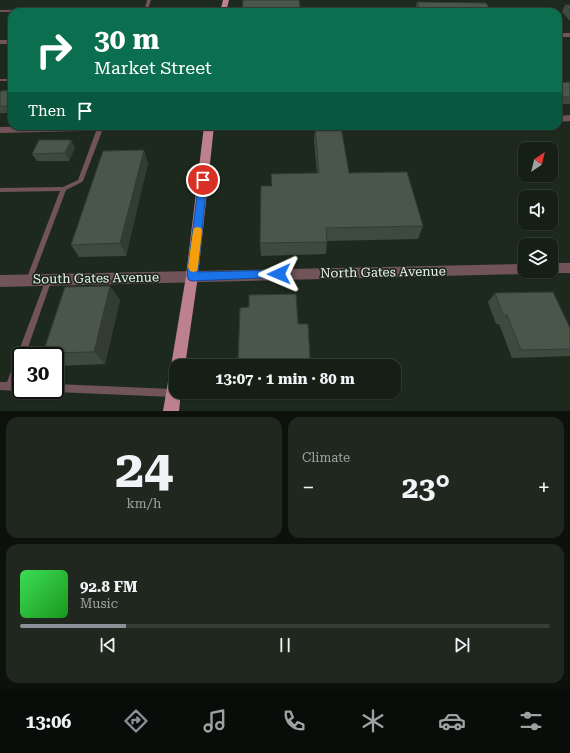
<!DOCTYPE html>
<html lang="en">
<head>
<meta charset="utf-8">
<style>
  :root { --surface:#161f16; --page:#1f271f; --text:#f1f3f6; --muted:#9ea2a1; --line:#353d35; --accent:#8c9099 }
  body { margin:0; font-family:"Roboto Serif",serif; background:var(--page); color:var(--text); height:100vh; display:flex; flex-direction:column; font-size:15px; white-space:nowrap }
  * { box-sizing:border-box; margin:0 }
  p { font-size:13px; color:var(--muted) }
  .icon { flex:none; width:22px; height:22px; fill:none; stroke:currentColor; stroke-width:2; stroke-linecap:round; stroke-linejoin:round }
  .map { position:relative; height:411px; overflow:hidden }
  .drawer { display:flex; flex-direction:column; gap:6px; padding:6px; background:#0c110c; flex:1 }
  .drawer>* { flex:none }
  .top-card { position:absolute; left:8px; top:8px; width:554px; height:122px; border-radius:12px; box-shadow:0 1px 3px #0004,0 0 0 1px var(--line); background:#0b6e4f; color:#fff; overflow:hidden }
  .needle { width:26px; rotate:35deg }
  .fabs { position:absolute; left:518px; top:142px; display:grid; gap:8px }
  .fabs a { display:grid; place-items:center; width:40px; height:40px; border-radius:8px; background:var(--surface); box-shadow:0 1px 3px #0004,0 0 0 1px var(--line); font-size:20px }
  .speed { position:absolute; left:12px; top:347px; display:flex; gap:8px; font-size:20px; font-weight:700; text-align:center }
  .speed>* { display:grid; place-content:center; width:52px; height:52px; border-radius:50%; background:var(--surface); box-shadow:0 1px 3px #0004,0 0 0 1px var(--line); line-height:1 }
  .speed .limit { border:2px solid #111; border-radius:6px; background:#fff; color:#111 }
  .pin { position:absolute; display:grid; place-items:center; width:34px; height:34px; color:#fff; margin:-17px; border:2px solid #fff; border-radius:50%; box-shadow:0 1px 4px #0007 }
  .me { position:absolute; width:44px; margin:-22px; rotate:269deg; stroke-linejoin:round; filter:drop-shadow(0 0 3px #0008) }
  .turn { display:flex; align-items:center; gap:14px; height:84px; padding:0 20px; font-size:18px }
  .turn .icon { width:52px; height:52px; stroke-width:2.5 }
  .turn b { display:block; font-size:28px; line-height:34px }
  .then { display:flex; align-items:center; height:38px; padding:0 20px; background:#0003; gap:8px; font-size:15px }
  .big { font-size:30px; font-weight:700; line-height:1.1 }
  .drawer .widget { flex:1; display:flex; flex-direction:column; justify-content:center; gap:6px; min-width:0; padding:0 14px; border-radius:12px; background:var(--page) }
  .drawer .dial { align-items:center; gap:0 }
  .dial b { font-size:52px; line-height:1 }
  .song { display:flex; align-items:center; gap:12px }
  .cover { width:48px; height:48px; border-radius:6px; background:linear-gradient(135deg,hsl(130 70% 55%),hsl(120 70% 35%)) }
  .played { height:4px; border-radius:2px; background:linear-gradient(90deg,var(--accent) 20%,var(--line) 20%) }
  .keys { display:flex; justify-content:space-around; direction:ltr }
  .heat { display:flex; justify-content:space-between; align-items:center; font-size:22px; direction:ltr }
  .drawer .tiles { flex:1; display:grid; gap:6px; grid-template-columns:1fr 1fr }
  .widget:last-child { grid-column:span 2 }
  .trip { position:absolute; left:169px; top:359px; width:232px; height:40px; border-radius:12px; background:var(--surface); box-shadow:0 1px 3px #0004,0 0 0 1px var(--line); font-weight:700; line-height:40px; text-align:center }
  .dock { display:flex; height:64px; justify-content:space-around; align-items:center; background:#090c09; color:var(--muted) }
  .dock .icon { width:28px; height:28px }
  .dock .active { color:var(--accent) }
  .dock b { font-size:18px; color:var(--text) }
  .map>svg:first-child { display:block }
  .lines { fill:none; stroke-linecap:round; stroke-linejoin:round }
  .service { fill:#71535a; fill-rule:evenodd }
  .minor { fill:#71535a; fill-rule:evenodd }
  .primary { fill:#bd808f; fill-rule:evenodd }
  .wall { fill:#3f4a3f }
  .shaded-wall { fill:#333c33 }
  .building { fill:#495649; stroke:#333c33 }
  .route { fill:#1a73e8; stroke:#114b97 }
  .slow { fill:#f59e0b }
  .labels { text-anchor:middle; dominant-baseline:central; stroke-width:3.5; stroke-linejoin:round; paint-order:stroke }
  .street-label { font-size:13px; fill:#edf4ec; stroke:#1e291d }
</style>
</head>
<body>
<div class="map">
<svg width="570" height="411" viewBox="0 0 570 411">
  <rect width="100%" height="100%" fill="#1e291d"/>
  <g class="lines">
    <g class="service">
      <polygon points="147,0 151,0 147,12 143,12 144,10 0,12 0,10 145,8"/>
      <polygon points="335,7 337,8 338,12 334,12 333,9 294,10 292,9 294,8"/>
      <polygon points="223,8 251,8 253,9 251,10 223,10"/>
      <rect x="0" y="79" width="12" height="2"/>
      <polygon points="98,126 104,126 83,181 82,182 66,190 32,280 31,282 29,283 27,282 26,280 60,191 0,192 0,188 63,187 78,180"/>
      <polygon points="49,276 51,277 52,279 25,356 21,356 21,367 15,383 21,383 21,390 24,390 21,391 0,390 0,382 7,382 46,279 47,277"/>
      <polygon points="55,384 173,389 176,390 177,393 176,396 173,397 55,392 52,390 55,390"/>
    </g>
    <g class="minor">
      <rect x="558" y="33" width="12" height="4"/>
      <rect x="0" y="40" width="12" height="4"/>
      <polygon points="570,115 570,121 558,122 558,116"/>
      <polygon points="40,126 176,126 171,129 0,133 0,127"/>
      <polygon points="551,263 570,263 570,273 551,273 547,272 551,271"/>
      <polygon points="525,264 525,271 530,271 525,274 0,287 0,275"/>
    </g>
    <g class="primary">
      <polygon points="223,0 229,0 226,12 220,12"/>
      <polygon points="204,126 214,126 198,276 185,366 176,366 176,392 181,392 179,411 163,411 169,376 173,370 171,366 186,276"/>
    </g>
  </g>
  <g class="wall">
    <polygon points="417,2 489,8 511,12 415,12 415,11"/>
    <polygon points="565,5 570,5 570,21 562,12"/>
    <polygon points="570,82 570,104 558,104 558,83"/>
    <polygon points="12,90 12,113 0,113 0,92"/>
    <polygon points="315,127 349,173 423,226 418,239 327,241 326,254 261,256 260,243 272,186 317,173 314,141"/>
    <polygon points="75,147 69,161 37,161 32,154"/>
    <polygon points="148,163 126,256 79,257 71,245"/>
    <polygon points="495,293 570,328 570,356 512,358 499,324 496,324 488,302"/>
    <polygon points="120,300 105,364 57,366 55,364 55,356 46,356 43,353"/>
    <polygon points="298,324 310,360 309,366 239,366 238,361"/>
  </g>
  <g class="shaded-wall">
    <polygon points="71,140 75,147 69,161 65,153"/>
    <polygon points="144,150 148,163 126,256 120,243"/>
    <polygon points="110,286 120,300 105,364 94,352"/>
  </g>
  <g class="building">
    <polygon points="243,0 299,0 301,12 242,12"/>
    <polygon points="417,2 486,3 489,8 508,7 511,12 421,12"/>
    <polygon points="565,5 570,5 570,10"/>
    <polygon points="570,82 570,97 563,97 558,91 558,83"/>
    <polygon points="12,90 12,106 0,106 0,92 1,91"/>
    <polygon points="315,127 341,127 349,173 407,172 423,226 326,228 327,242 260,243 261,186 272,186 271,174 319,173"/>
    <polygon points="39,140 71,140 65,153 32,154"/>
    <polygon points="144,150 120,243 71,245 103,151"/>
    <polygon points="110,286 94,352 43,353 65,287"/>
    <polygon points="553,292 570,328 570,349 521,350 507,315 503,315 495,293"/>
    <polygon points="296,294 298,324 308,324 310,360 238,361 240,308 249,307 249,295"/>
  </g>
  <polygon class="route" points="203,177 207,180 198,272 279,270 282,271 284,274 282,277 192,281 189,280 187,276 199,180"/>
  <polygon class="slow" points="197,227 201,228 202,231 198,267 197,271 193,272 190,271 188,267 193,231 194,228"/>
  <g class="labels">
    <g class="street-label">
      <text transform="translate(383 272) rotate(-1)">North Gates Avenue</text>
      <text transform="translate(96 278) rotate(-1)">South Gates Avenue</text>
    </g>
  </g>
</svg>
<div class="fabs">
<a><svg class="needle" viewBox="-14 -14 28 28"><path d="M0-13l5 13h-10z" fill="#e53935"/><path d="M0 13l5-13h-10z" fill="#9ea2a1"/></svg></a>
<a><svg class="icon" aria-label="sound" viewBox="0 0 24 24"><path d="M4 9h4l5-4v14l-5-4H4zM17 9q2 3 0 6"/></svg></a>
<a><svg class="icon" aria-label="layers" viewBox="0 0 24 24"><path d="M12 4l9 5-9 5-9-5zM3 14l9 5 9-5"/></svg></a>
</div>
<div class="speed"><div class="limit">30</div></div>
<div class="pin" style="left:203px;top:180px;background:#d93025"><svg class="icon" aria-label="arrive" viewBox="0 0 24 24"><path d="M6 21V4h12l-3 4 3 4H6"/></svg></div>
<svg class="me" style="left:279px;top:274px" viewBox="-20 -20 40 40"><path d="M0-17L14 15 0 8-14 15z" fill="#1a73e8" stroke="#fff" stroke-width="4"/></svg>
<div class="trip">13:07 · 1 min · 80 m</div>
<div class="top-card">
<div class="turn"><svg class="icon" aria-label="right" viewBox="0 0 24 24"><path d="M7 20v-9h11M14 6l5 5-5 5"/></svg><div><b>30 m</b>Market Street</div></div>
<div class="then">Then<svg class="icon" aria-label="arrive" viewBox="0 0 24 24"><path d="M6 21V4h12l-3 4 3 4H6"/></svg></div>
</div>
</div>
<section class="drawer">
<div class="tiles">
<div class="widget dial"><b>24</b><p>km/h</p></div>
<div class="widget"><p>Climate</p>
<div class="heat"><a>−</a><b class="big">23°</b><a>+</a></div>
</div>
<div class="widget">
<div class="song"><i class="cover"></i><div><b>92.8 FM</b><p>Music</p></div></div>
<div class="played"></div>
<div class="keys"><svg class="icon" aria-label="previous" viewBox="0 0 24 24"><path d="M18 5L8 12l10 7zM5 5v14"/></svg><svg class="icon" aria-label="pause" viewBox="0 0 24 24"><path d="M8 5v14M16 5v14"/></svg><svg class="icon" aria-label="next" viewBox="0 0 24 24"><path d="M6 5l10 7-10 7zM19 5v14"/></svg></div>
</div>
</div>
</section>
<nav class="dock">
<b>13:06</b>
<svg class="icon active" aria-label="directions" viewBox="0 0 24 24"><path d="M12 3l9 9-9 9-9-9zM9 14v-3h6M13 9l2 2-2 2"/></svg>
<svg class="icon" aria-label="music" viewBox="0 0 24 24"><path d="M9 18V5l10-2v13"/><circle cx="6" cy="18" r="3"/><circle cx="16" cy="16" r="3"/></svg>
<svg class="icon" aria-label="phone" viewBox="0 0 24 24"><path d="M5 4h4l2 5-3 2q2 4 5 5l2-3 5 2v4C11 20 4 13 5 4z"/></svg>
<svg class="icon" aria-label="climate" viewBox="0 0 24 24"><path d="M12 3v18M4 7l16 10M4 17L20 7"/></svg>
<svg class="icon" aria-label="car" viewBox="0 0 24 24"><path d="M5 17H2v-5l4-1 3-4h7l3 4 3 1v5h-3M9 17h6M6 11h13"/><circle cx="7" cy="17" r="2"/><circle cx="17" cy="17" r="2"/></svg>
<svg class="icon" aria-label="filters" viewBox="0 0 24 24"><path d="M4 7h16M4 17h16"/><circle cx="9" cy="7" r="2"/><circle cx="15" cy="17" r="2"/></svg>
</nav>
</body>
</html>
